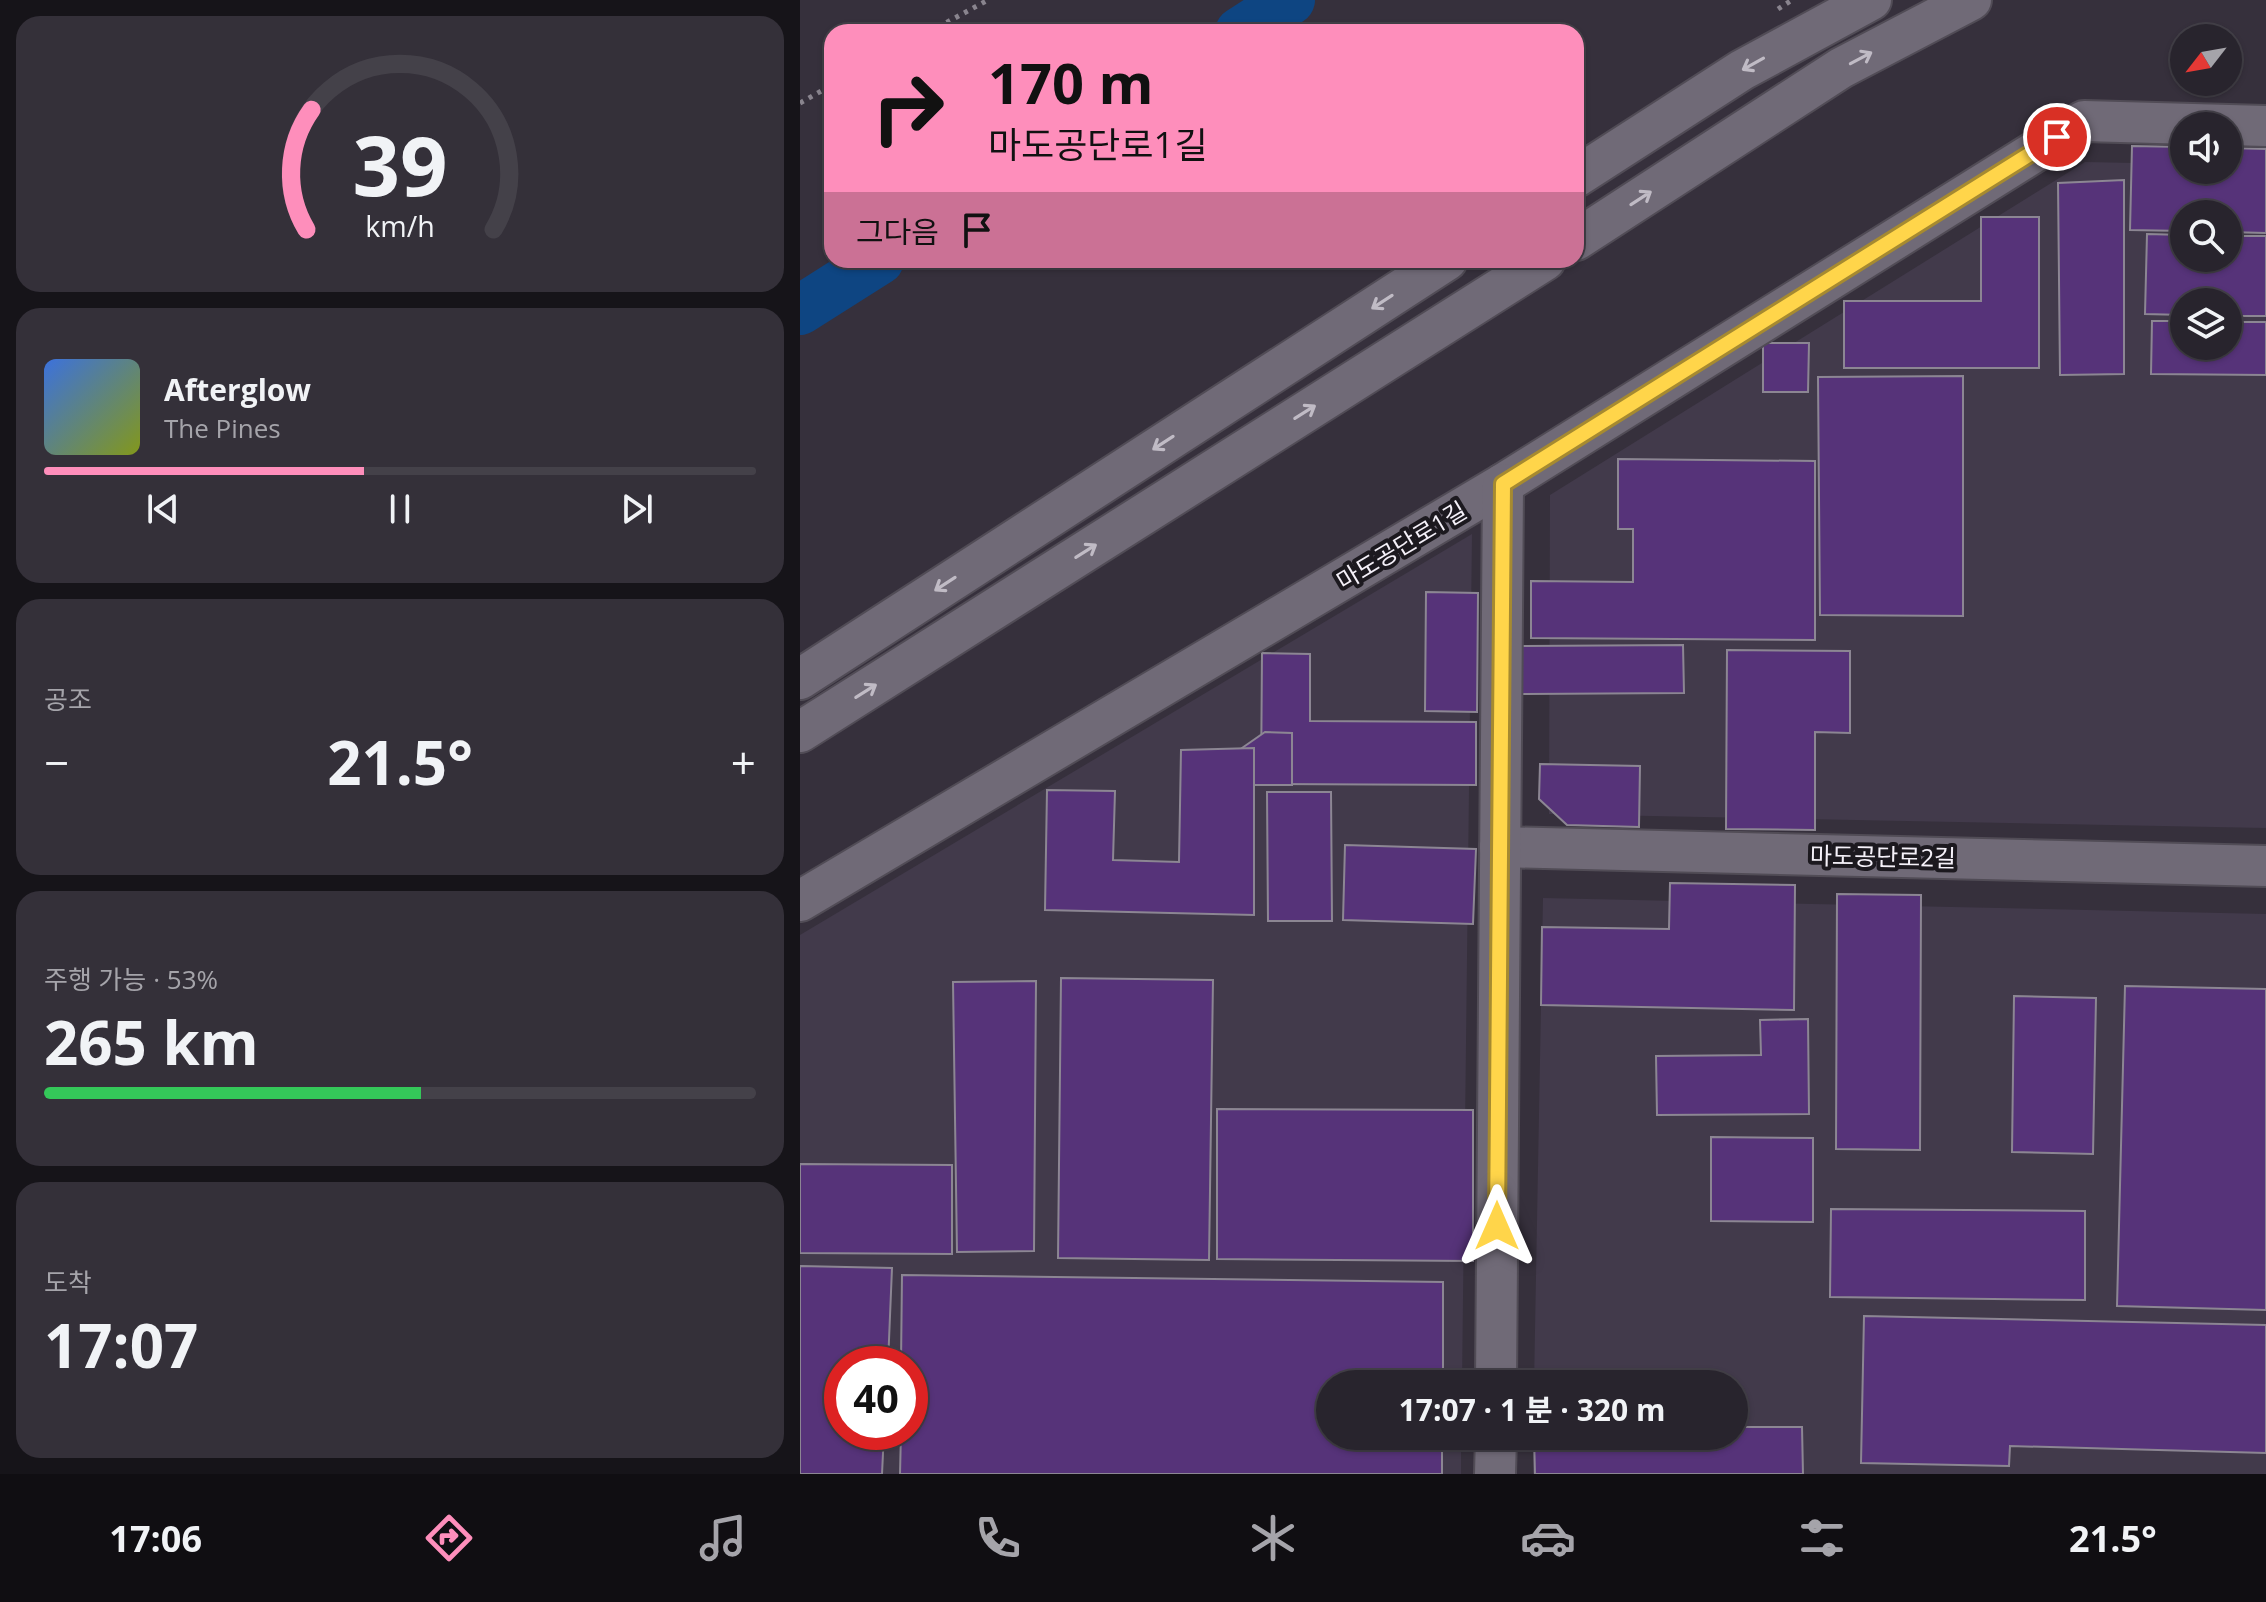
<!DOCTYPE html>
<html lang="ko">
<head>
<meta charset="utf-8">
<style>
  :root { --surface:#28242d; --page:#343039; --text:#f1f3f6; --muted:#a5a4aa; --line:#444149; --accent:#fe8ebb }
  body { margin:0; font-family:"Open Sans","Noto Sans KR",sans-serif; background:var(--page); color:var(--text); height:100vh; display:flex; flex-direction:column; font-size:30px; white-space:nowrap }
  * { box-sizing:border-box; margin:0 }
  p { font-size:26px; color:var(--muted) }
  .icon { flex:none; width:44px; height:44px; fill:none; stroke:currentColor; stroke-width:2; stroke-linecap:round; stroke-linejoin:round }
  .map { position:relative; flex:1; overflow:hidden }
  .side { display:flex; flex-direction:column; gap:16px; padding:16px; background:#161419; width:800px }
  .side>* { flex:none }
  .hud { position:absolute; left:24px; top:24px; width:760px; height:244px; border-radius:24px; box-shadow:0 2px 6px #0004,0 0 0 2px var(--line); background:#fe8ebb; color:#111; overflow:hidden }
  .needle { width:52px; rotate:239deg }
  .controls { position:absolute; left:1370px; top:24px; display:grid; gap:16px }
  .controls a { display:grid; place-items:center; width:72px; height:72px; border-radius:50%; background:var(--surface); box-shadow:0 2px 6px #0004,0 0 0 2px var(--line); font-size:40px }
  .speed { position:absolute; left:24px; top:1346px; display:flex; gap:16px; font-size:40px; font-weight:700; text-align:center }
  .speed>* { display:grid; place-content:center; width:104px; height:104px; border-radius:50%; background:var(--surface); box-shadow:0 2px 6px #0004,0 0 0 2px var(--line); line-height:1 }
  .speed .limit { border:12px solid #d22; background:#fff; color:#111 }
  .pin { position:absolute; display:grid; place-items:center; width:68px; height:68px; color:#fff; margin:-34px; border:4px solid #fff; border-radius:50%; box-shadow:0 2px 8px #0007 }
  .me { position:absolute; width:88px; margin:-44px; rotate:0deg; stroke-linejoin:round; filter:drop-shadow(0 0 6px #0008) }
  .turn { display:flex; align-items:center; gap:28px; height:168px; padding:0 32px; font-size:36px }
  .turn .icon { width:104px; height:104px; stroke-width:2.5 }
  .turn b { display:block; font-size:56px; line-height:68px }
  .then { display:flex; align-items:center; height:76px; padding:0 32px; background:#0003; gap:16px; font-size:30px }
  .big { font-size:60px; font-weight:700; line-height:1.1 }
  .side .tile { flex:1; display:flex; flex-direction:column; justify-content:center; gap:12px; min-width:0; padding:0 28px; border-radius:24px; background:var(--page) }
  .side .dial { align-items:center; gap:0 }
  .dial svg { height:208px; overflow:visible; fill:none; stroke:var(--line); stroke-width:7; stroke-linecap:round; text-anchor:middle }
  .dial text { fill:var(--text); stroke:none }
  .song { display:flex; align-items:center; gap:24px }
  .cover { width:96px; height:96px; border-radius:12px; background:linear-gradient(135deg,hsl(220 70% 55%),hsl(70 70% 35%)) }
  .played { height:8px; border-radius:4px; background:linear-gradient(90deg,var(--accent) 45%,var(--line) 45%) }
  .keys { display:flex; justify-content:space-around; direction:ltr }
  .heat { display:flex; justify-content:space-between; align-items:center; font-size:44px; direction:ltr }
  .charge { height:12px; border-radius:6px; background:linear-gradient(90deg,#34c759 53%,var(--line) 0) }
  .trip { position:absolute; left:516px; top:1370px; width:432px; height:80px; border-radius:40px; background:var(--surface); box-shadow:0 2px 6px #0004,0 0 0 2px var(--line); font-weight:700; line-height:80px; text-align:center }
  .tab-bar { display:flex; height:128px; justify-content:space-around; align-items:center; background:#100e12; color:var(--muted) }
  .tab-bar .icon { width:56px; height:56px }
  .tab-bar .current { color:var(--accent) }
  .tab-bar b { font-size:36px; color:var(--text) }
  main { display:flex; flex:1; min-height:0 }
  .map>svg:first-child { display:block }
  .built { fill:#423a4b; fill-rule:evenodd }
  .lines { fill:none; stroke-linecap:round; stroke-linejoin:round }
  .river { stroke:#0e4582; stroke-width:50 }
  .building { fill:#563379; stroke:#8c8693; stroke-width:2 }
  .tertiary-casing { stroke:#514c56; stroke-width:44 }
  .path { stroke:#89848e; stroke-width:5; stroke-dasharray:4 6; stroke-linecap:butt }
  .tertiary { stroke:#706a77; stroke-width:40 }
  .oneway { stroke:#c0bbc5 }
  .route-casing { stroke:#a68a30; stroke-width:20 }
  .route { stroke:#ffd54a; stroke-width:14 }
  .labels { text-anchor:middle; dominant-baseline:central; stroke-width:8; stroke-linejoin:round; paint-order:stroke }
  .street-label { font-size:24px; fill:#f5f1f9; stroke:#1c191f }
</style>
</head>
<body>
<main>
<section class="side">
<div class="tile dial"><svg viewBox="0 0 100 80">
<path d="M14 69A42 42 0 1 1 86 69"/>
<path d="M14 69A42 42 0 0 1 16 23" stroke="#fe8ebb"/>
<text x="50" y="56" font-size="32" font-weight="700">39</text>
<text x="50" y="72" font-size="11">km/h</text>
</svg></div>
<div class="tile">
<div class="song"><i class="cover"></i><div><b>Afterglow</b><p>The Pines</p></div></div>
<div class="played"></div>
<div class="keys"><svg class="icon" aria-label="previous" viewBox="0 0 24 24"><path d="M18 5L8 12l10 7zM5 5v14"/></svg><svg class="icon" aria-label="pause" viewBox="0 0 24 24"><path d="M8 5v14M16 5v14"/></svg><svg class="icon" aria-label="next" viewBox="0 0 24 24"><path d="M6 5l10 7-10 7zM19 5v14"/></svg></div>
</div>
<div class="tile"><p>공조</p>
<div class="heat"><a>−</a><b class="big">21.5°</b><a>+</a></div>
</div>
<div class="tile"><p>주행 가능 · 53%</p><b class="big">265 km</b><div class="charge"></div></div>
<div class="tile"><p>도착</p><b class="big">17:07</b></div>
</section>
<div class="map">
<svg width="1466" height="1474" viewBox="0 0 1466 1474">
  <rect width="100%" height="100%" fill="#36303c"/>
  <g class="built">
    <path d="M1285 162 1384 164V170H1428L1466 166V828L749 814 750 495ZM1384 214H1428V258H1384ZM1384 302H1428V346H1384Z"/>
    <path d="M672 534 662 1384H530V1436H661V1474H0V935ZM42 1364H110V1432H42Z"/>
    <polygon points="743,898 1466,914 1466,1474 733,1474 733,1436 934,1436 934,1384 734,1384"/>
  </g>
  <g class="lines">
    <g class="river">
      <polyline points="440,32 490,0"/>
      <polyline points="0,310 79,260"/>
    </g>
  </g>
  <g class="building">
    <polygon points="1332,146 1384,147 1384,170 1428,170 1428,148 1466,149 1466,233 1428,232 1428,214 1384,214 1384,231 1330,230"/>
    <polygon points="1324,180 1324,374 1260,375 1258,183"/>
    <polygon points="1181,217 1239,217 1239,368 1044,368 1044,301 1181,301"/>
    <polygon points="1347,234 1384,235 1384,258 1428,258 1428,236 1466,236 1466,316 1428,316 1428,302 1384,302 1384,315 1345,314"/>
    <polygon points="1352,321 1384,321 1384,346 1428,346 1428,322 1466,322 1466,375 1351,374"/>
    <polygon points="963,343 1009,343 1008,392 963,392"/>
    <polygon points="1163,376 1163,616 1020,615 1018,377"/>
    <polygon points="818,459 1015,461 1015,640 731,638 731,581 833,582 833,529 818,529"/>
    <polygon points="626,592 678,593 677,712 625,711"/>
    <polygon points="883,645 884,693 721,694 720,646"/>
    <polygon points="927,650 1050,651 1050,733 1015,732 1015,830 926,829"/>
    <polygon points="462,653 510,654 510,721 676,722 676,785 461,784"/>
    <polygon points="465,732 492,733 492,785 432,785 432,755"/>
    <polygon points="454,748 454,915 245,910 247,790 315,791 313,860 379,862 381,750"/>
    <polygon points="740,764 840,766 839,827 767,825 739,799"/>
    <polygon points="467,792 531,792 532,921 468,921"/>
    <polygon points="545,845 676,849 673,924 543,920"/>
    <polygon points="870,883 995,885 994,1010 741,1005 742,927 869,929"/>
    <polygon points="1037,894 1121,895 1120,1150 1036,1149"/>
    <polygon points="261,978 413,980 409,1260 258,1258"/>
    <polygon points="236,981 234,1251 157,1252 153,982"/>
    <polygon points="1325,986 1466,989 1466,1310 1317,1306"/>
    <polygon points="1214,996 1296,998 1293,1154 1212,1152"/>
    <polygon points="1008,1019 1009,1114 857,1115 856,1056 961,1055 960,1020"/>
    <polygon points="417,1109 673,1110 673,1261 417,1259"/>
    <polygon points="911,1137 1013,1138 1013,1222 911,1221"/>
    <polygon points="0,1164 152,1165 152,1254 0,1253"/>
    <polygon points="1031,1209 1285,1211 1285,1300 1030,1297"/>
    <polygon points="0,1266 92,1268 88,1364 42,1364 42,1432 84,1432 82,1474 0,1474"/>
    <polygon points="102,1275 643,1282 643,1384 530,1384 530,1436 642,1436 642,1474 100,1474 101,1432 110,1432 110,1364 101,1364"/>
    <polygon points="1064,1316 1466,1325 1466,1453 1210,1446 1209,1466 1061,1463"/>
    <polygon points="934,1427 1002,1427 1003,1474 735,1474 734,1436 934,1436"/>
  </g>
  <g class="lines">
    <defs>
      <g id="tertiary">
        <polyline points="776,177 942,70 1071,0"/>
        <polyline points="776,240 1041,68 1171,0"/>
        <polyline points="0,679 647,260"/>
        <polyline points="0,732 745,260"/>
        <polyline points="700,847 1466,866"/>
        <polyline points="0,901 703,484 1284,121 1466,126"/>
        <polyline points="696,1384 703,484"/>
        <polyline points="695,1474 696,1436"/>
      </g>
    </defs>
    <use href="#tertiary" class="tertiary-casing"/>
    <g class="path">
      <polyline points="978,9 992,0"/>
      <polyline points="129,32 188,0"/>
      <polyline points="0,103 32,85"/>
    </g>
    <use href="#tertiary" class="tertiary"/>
  </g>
  <defs><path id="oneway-shaft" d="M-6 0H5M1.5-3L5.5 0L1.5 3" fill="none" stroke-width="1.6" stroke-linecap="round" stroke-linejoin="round" transform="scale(2)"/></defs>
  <g class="oneway">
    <use href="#oneway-shaft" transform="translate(1061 58) rotate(-28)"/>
    <use href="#oneway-shaft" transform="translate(953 64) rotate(151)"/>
    <use href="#oneway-shaft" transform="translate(841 198) rotate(-33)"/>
    <use href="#oneway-shaft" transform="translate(582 302) rotate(147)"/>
    <use href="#oneway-shaft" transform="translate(505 412) rotate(-32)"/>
    <use href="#oneway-shaft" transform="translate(363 443) rotate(147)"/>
    <use href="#oneway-shaft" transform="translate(286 551) rotate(-32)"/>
    <use href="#oneway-shaft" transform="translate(145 584) rotate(147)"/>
    <use href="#oneway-shaft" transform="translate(66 691) rotate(-32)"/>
  </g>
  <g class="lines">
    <defs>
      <polyline id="route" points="697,1226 703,484 1257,137"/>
    </defs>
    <use href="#route" class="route-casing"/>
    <use href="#route" class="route"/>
  </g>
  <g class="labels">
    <g class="street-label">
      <text transform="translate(601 545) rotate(-31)">마도공단로1길</text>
      <text transform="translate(1083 856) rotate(1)">마도공단로2길</text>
    </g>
  </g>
</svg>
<div class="controls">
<a><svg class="needle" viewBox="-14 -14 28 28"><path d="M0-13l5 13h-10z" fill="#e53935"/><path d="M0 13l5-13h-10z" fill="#a5a4aa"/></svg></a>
<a><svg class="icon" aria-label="sound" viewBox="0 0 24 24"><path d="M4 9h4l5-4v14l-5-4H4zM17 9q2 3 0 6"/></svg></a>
<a><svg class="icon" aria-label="search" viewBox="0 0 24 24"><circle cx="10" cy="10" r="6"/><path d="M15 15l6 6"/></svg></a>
<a><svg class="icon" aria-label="layers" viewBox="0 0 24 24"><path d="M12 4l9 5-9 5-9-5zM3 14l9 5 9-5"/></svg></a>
</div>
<div class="speed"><div class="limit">40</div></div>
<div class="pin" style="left:1257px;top:137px;background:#d93025"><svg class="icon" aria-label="arrive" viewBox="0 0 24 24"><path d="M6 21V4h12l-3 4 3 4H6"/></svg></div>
<svg class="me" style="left:697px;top:1226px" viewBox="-20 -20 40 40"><path d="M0-17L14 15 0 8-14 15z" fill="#ffd54a" stroke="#fff" stroke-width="4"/></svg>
<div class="trip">17:07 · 1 분 · 320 m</div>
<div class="hud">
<div class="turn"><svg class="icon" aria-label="right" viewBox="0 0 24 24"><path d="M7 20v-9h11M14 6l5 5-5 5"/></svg><div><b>170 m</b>마도공단로1길</div></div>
<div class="then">그다음<svg class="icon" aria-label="arrive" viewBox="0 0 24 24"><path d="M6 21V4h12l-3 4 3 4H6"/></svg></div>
</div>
</div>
</main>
<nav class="tab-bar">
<b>17:06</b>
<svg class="icon current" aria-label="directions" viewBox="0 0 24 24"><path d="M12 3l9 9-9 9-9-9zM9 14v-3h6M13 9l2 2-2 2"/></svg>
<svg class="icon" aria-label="music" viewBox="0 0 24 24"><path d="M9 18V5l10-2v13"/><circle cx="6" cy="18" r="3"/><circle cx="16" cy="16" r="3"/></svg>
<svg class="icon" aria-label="phone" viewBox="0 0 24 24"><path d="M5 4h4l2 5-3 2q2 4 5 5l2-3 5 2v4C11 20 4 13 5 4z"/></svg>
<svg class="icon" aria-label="climate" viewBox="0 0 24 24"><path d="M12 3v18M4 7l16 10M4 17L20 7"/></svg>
<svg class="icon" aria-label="car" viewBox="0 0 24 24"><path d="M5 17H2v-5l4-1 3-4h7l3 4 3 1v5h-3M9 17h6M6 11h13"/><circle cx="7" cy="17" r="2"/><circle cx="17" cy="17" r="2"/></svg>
<svg class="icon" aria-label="filters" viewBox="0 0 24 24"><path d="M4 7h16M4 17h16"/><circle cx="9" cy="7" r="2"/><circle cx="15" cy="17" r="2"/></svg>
<b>21.5°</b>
</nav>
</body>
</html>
